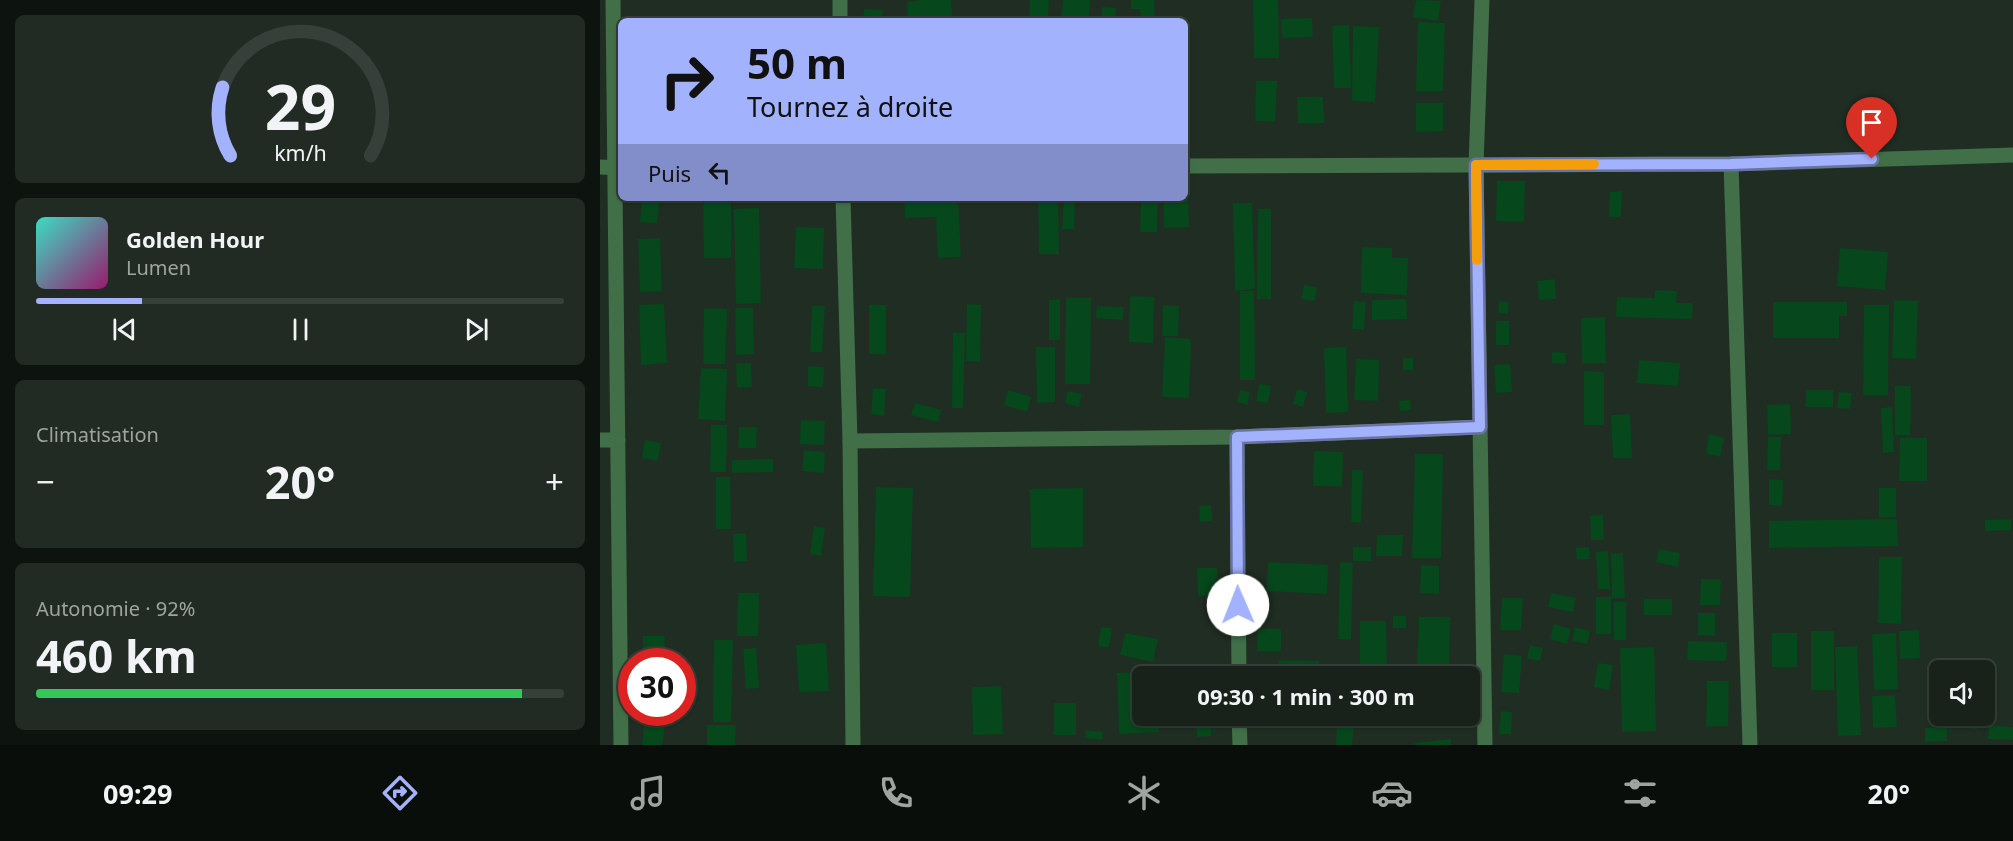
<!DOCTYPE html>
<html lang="fr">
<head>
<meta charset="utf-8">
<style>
  :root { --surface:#18221a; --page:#212a23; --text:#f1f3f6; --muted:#9fa4a2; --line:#363f39; --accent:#a3b2fd }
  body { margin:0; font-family:"Noto Sans",sans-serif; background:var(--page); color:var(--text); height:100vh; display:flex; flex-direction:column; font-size:22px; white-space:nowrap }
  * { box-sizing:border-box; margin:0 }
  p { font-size:20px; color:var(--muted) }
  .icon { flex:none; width:33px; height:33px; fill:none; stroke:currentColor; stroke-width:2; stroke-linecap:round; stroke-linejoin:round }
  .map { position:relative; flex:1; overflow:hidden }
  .details { display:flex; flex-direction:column; gap:15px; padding:15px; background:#0d130e; width:600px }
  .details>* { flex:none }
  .banner { position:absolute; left:18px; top:18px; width:570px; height:183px; border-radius:9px; box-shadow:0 2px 4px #0004,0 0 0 2px var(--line); background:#a3b2fd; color:#111; overflow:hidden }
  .buttons { position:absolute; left:1329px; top:660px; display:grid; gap:12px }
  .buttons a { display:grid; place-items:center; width:66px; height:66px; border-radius:9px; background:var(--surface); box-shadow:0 2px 4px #0004,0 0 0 2px var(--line); font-size:30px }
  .speed { position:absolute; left:18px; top:648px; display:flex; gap:12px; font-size:30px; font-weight:700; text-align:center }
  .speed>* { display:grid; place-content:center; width:78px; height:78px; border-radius:50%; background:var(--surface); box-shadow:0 2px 4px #0004,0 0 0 2px var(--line); line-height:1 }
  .speed .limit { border:9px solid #d22; background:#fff; color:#111 }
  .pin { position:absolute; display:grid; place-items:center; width:51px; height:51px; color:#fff; margin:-62px -26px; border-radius:50% 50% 50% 0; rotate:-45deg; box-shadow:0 0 6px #0007 }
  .pin .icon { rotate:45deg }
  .me { position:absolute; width:66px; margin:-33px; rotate:359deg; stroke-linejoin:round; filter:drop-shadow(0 0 4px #0008) }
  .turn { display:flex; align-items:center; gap:21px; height:126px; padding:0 30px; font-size:27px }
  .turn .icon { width:78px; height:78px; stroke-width:2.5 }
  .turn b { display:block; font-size:42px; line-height:51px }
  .then { display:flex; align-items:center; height:57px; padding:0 30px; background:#0003; gap:12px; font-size:22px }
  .big { font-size:45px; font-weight:700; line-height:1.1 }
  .details .card { flex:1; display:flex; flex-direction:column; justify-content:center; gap:9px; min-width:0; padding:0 21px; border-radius:9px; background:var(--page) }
  .details .dial { align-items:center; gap:0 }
  .dial svg { height:156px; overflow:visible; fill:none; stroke:var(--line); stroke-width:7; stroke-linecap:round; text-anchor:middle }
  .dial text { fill:var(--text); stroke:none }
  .song { display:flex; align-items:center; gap:18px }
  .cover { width:72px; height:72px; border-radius:9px; background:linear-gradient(135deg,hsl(170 70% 55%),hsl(320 70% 35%)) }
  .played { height:6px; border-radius:3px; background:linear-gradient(90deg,var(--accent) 20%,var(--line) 20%) }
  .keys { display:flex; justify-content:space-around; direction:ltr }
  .heat { display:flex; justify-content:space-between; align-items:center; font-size:33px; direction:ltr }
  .charge { height:9px; border-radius:4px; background:linear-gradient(90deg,#34c759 92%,var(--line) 0) }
  .trip { position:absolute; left:532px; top:666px; width:348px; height:60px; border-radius:9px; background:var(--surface); box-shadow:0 2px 4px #0004,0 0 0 2px var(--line); font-weight:700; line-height:60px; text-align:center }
  .dock { display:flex; height:96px; justify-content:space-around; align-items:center; background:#0a0e0a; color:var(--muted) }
  .dock .icon { width:42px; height:42px }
  .dock .active { color:var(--accent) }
  .dock b { font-size:27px; color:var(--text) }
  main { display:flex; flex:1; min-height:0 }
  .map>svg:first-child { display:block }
  .building { fill:#06471b }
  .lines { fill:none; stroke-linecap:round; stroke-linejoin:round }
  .minor { stroke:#406f48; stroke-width:15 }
  .route-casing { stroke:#6a74a4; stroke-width:15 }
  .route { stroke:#a3b2fd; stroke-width:10 }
  .slow { stroke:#f59e0b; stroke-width:10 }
</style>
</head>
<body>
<main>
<section class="details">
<div class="card dial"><svg viewBox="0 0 100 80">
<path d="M14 69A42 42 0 1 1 86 69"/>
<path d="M14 69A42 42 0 0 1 10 34" stroke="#a3b2fd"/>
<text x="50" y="56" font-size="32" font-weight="700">29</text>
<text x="50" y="72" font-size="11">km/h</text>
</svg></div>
<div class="card">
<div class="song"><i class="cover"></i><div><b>Golden Hour</b><p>Lumen</p></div></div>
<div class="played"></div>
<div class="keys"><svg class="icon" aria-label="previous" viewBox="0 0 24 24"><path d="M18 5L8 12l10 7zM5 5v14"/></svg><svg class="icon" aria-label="pause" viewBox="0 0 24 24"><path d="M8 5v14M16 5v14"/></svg><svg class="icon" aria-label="next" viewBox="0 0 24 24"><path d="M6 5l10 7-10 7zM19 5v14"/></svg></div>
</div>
<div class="card"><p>Climatisation</p>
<div class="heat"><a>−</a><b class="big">20°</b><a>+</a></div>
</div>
<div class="card"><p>Autonomie · 92%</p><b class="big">460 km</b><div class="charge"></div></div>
</section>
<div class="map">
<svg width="1413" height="745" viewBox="0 0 1413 745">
  <rect width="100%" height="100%" fill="#202d22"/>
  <g class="building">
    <polygon points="322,0 351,0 352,16 308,19 307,2"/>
    <polygon points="430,0 449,0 448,21 429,21"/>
    <polygon points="463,0 490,0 489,21 461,19"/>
    <polygon points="531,0 554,0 555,21 541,21 540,9 531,9"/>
    <polygon points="653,0 678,0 679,58 654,58"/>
    <polygon points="816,0 841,1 838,21 813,17"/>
    <polygon points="502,7 516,8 515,21 501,21"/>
    <polygon points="264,9 283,10 282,21 263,21"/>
    <polygon points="712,18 713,37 682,38 681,19"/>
    <polygon points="818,22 845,23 843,91 816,91"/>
    <polygon points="749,25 751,88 734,88 732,26"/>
    <polygon points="753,26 779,27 775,102 752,101"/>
    <polygon points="656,81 677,81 675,122 655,121"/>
    <polygon points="697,97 723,97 724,123 698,123"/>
    <polygon points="816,103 843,103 843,131 816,132"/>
    <polygon points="897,181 925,181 924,222 896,221"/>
    <polygon points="1022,191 1021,217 1009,217 1010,192"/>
    <polygon points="588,197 589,227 564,228 563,198"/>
    <polygon points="42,198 60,198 57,223 40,222"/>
    <polygon points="103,198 131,198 131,258 104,258"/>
    <polygon points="304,198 358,198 361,257 338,258 336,217 305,218"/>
    <polygon points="458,198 459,254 439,254 438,199"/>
    <polygon points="464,198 475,198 474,229 462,229"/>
    <polygon points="541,198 558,198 557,232 540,232"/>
    <polygon points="633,203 652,203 655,289 635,291"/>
    <polygon points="159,208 161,303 136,304 134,209"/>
    <polygon points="658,209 671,209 671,299 657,299"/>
    <polygon points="196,227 224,228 223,269 194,268"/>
    <polygon points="60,238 62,291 40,292 38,239"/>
    <polygon points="762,247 792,248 792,258 808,258 807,295 761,293"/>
    <polygon points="1240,248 1288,252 1285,290 1237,286"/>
    <polygon points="955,279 956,299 939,300 937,281"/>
    <polygon points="704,285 717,287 715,301 701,299"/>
    <polygon points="1055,290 1077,291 1076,303 1093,303 1092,319 1016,317 1017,297 1055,298"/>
    <polygon points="640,291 654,291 655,380 640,380"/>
    <polygon points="530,296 554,297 553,343 529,342"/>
    <polygon points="466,298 491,298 490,384 465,384"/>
    <polygon points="460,299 460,340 449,340 449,300"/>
    <polygon points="806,299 807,319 772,320 772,300"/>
    <polygon points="1294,300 1318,301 1316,359 1292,358"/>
    <polygon points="754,301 766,302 764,330 752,329"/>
    <polygon points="899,301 909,302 908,314 898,313"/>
    <polygon points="1173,302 1247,302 1247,316 1239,316 1239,338 1173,338"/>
    <polygon points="64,304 67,363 41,365 39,305"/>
    <polygon points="367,304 381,305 380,362 366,361"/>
    <rect x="269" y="305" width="17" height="49"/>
    <polygon points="563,305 579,306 578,336 562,336"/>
    <polygon points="1264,305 1289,305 1288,395 1263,395"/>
    <polygon points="212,306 225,306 222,352 210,352"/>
    <polygon points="497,306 524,307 523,320 496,318"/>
    <polygon points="104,308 127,309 125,364 103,364"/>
    <polygon points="135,308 153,308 154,354 136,355"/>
    <polygon points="1005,317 1006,363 982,364 981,318"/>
    <rect x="896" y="321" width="13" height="24"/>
    <polygon points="353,333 365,333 363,408 352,408"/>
    <polygon points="565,337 591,339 589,398 562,397"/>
    <polygon points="436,347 455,347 455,402 437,403"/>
    <polygon points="746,347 748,412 726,413 724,348"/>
    <polygon points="952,352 966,353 966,364 952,363"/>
    <rect x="803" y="358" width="10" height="12"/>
    <polygon points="756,359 779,360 778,401 754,400"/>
    <polygon points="1039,360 1080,363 1078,386 1037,383"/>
    <polygon points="136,363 151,363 152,387 137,388"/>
    <polygon points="910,364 912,392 896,393 894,365"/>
    <polygon points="208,366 224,367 223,387 208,386"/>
    <polygon points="101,368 127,369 125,421 98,419"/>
    <polygon points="984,371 1004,372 1004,425 984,425"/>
    <polygon points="659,384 671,386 668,403 656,401"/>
    <polygon points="1295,386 1311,386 1310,435 1295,435"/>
    <polygon points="273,388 286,389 284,416 271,414"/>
    <polygon points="697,389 707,392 703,407 693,404"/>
    <polygon points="408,390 431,397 427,412 404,405"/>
    <polygon points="640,390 650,392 647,405 637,402"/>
    <rect x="1206" y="390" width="27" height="17"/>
    <polygon points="468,391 482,394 479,407 465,403"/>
    <polygon points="1239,392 1252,393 1250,409 1237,408"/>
    <polygon points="810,400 811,410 800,411 799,401"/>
    <polygon points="315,403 341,410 338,422 311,415"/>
    <polygon points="1190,404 1191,434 1168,435 1167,405"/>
    <polygon points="1292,407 1294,452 1283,453 1281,408"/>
    <polygon points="1030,414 1032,458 1013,458 1011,415"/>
    <polygon points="201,420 225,421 224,445 200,444"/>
    <polygon points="111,425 127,425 126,472 110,472"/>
    <polygon points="139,427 157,427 156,448 138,448"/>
    <polygon points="1109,434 1124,438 1120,457 1106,453"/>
    <polygon points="1168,437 1181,437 1180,470 1167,470"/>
    <polygon points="1300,438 1327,438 1327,481 1299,481"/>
    <polygon points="45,440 61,443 58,461 42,458"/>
    <polygon points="204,450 225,452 224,473 202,471"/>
    <polygon points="714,451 743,452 742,486 713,486"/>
    <polygon points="815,454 843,454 841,558 812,558"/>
    <polygon points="173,459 173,472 132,473 132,460"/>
    <polygon points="752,470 763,470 761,523 751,522"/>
    <polygon points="116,477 130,477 131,529 116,529"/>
    <polygon points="1169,479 1183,480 1182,506 1169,505"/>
    <polygon points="276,487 313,488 310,597 273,596"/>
    <polygon points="483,488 483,547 431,548 430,489"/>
    <polygon points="1279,488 1296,488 1296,517 1279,518"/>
    <polygon points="611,505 612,521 600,522 599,506"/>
    <polygon points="1003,515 1004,540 991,540 990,516"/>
    <polygon points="1297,519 1298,546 1169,548 1169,521"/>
    <polygon points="1411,519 1411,530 1385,531 1385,520"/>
    <polygon points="214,526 225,528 221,556 210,554"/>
    <polygon points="146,533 147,561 134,562 133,534"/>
    <polygon points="777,535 803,535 802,556 776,556"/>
    <rect x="753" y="547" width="18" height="14"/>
    <polygon points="989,547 990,559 977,560 976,548"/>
    <polygon points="1059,549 1080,553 1078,567 1056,562"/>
    <polygon points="1008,551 1010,589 998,589 996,552"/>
    <polygon points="1023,553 1025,598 1012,598 1011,554"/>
    <polygon points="1279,557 1302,557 1301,624 1278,623"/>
    <polygon points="668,562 728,565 727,594 667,591"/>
    <polygon points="740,562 753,563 751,640 738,639"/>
    <polygon points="821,565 839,566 839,594 820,593"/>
    <polygon points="597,568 617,568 618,594 598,596"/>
    <polygon points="1101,579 1121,579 1120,605 1100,605"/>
    <polygon points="138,593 159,593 158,636 137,636"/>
    <polygon points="951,593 976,598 973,612 948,607"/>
    <rect x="996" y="597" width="15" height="37"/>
    <polygon points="902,598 923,598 921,630 900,630"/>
    <rect x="1044" y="599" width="28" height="16"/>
    <rect x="1014" y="602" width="12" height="38"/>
    <polygon points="1098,613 1115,613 1115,636 1098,635"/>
    <rect x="793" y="616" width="13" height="12"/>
    <polygon points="819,617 850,617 849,671 817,670"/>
    <polygon points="760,621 786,621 787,672 760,672"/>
    <polygon points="954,624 971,629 967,644 950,639"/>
    <polygon points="501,627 512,628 509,647 498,646"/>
    <polygon points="975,627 990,631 987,644 972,641"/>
    <polygon points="658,628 681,629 681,651 657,651"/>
    <polygon points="1319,630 1320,658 1300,659 1299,631"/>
    <rect x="1211" y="631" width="23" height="59"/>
    <polygon points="525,633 558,639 553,662 520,655"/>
    <rect x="1172" y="633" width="25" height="34"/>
    <polygon points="1296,633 1298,689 1274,690 1272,634"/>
    <polygon points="43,636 65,636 64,662 43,662"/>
    <polygon points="114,640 133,640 131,722 113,722"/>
    <polygon points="1088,641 1127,642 1126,661 1087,660"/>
    <polygon points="226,643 229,691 199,692 196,645"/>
    <polygon points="930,645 943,648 940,661 927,659"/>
    <polygon points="1257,646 1261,735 1238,736 1235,647"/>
    <polygon points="1054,647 1056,731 1022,732 1020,648"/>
    <polygon points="156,648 159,688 146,689 143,649"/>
    <polygon points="904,654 922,656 919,693 901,692"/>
    <polygon points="679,660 719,661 719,674 679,673"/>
    <polygon points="998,663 1013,665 1009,690 994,687"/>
    <polygon points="738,670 754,671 754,676 738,676"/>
    <polygon points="558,672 558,676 543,676 542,693 543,716 559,716 559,732 519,734 517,673"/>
    <polygon points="1107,681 1129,681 1128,726 1106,726"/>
    <polygon points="401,686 403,734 373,735 372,687"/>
    <polygon points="1295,695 1297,727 1273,728 1272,696"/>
    <rect x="454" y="703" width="22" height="32"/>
    <polygon points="901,711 912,712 911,734 899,734"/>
    <polygon points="1365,716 1379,716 1377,730 1363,727"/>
    <polygon points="45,717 66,720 62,745 42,745"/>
    <polygon points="107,725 136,725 135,745 107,745"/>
    <polygon points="1389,725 1413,727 1413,740 1388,739"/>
    <polygon points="737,726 754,727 752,745 736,745"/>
    <polygon points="596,728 611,728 611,736 597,737"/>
    <polygon points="1325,728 1347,728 1347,741 1325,742"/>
    <polygon points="486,730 503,732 502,740 485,738"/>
    <polygon points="851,739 851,745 815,745 814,743"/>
  </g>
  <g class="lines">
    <g class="minor">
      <polyline points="13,0 21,745"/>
      <polyline points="240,0 240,21"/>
      <polyline points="882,0 876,165 885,745"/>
      <polyline points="1131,164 1150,745"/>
      <polyline points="585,166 1131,164 1413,155"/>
      <polyline points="0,167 21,168"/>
      <polyline points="243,198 250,441 253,745"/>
      <polyline points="637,437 639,676"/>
      <polyline points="0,440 18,440"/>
      <polyline points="250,441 637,437 880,427"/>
      <polyline points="639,716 640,745"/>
    </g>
  </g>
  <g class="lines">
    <defs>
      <polyline id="route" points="638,605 637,437 880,427 876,165 1131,164 1272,159"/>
    </defs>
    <use href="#route" class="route-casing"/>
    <use href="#route" class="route"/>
    <polyline class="slow" points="877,260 876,165 994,164"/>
  </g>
</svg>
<div class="buttons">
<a><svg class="icon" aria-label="sound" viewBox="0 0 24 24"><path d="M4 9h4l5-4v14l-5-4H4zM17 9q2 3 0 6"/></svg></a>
</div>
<div class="speed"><div class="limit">30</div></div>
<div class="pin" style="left:1272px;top:159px;background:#d93025"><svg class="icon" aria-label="arrive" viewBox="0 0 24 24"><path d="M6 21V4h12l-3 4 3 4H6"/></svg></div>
<svg class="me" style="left:638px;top:605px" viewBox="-20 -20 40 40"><circle r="19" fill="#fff"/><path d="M0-13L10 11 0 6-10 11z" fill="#a3b2fd"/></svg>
<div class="trip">09:30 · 1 min · 300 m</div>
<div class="banner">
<div class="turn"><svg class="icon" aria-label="right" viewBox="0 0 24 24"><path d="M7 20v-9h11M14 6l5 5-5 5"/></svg><div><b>50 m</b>Tournez à droite</div></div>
<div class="then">Puis<svg class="icon" aria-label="left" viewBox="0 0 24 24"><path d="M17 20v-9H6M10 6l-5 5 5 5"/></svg></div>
</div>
</div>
</main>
<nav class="dock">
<b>09:29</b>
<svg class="icon active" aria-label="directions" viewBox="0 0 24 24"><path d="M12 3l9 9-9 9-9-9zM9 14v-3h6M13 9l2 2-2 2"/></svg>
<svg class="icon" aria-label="music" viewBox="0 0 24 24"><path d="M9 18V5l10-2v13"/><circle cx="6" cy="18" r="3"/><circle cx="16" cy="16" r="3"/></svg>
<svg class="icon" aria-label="phone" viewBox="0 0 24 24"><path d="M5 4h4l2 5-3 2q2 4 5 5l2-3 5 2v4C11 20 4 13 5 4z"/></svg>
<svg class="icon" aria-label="climate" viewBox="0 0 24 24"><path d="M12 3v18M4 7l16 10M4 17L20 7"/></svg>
<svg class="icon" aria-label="car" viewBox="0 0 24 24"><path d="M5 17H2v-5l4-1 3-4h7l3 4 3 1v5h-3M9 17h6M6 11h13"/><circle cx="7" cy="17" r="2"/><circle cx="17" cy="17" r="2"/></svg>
<svg class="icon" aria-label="filters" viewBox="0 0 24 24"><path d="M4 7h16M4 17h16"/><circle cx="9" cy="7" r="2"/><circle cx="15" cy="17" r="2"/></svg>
<b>20°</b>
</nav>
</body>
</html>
